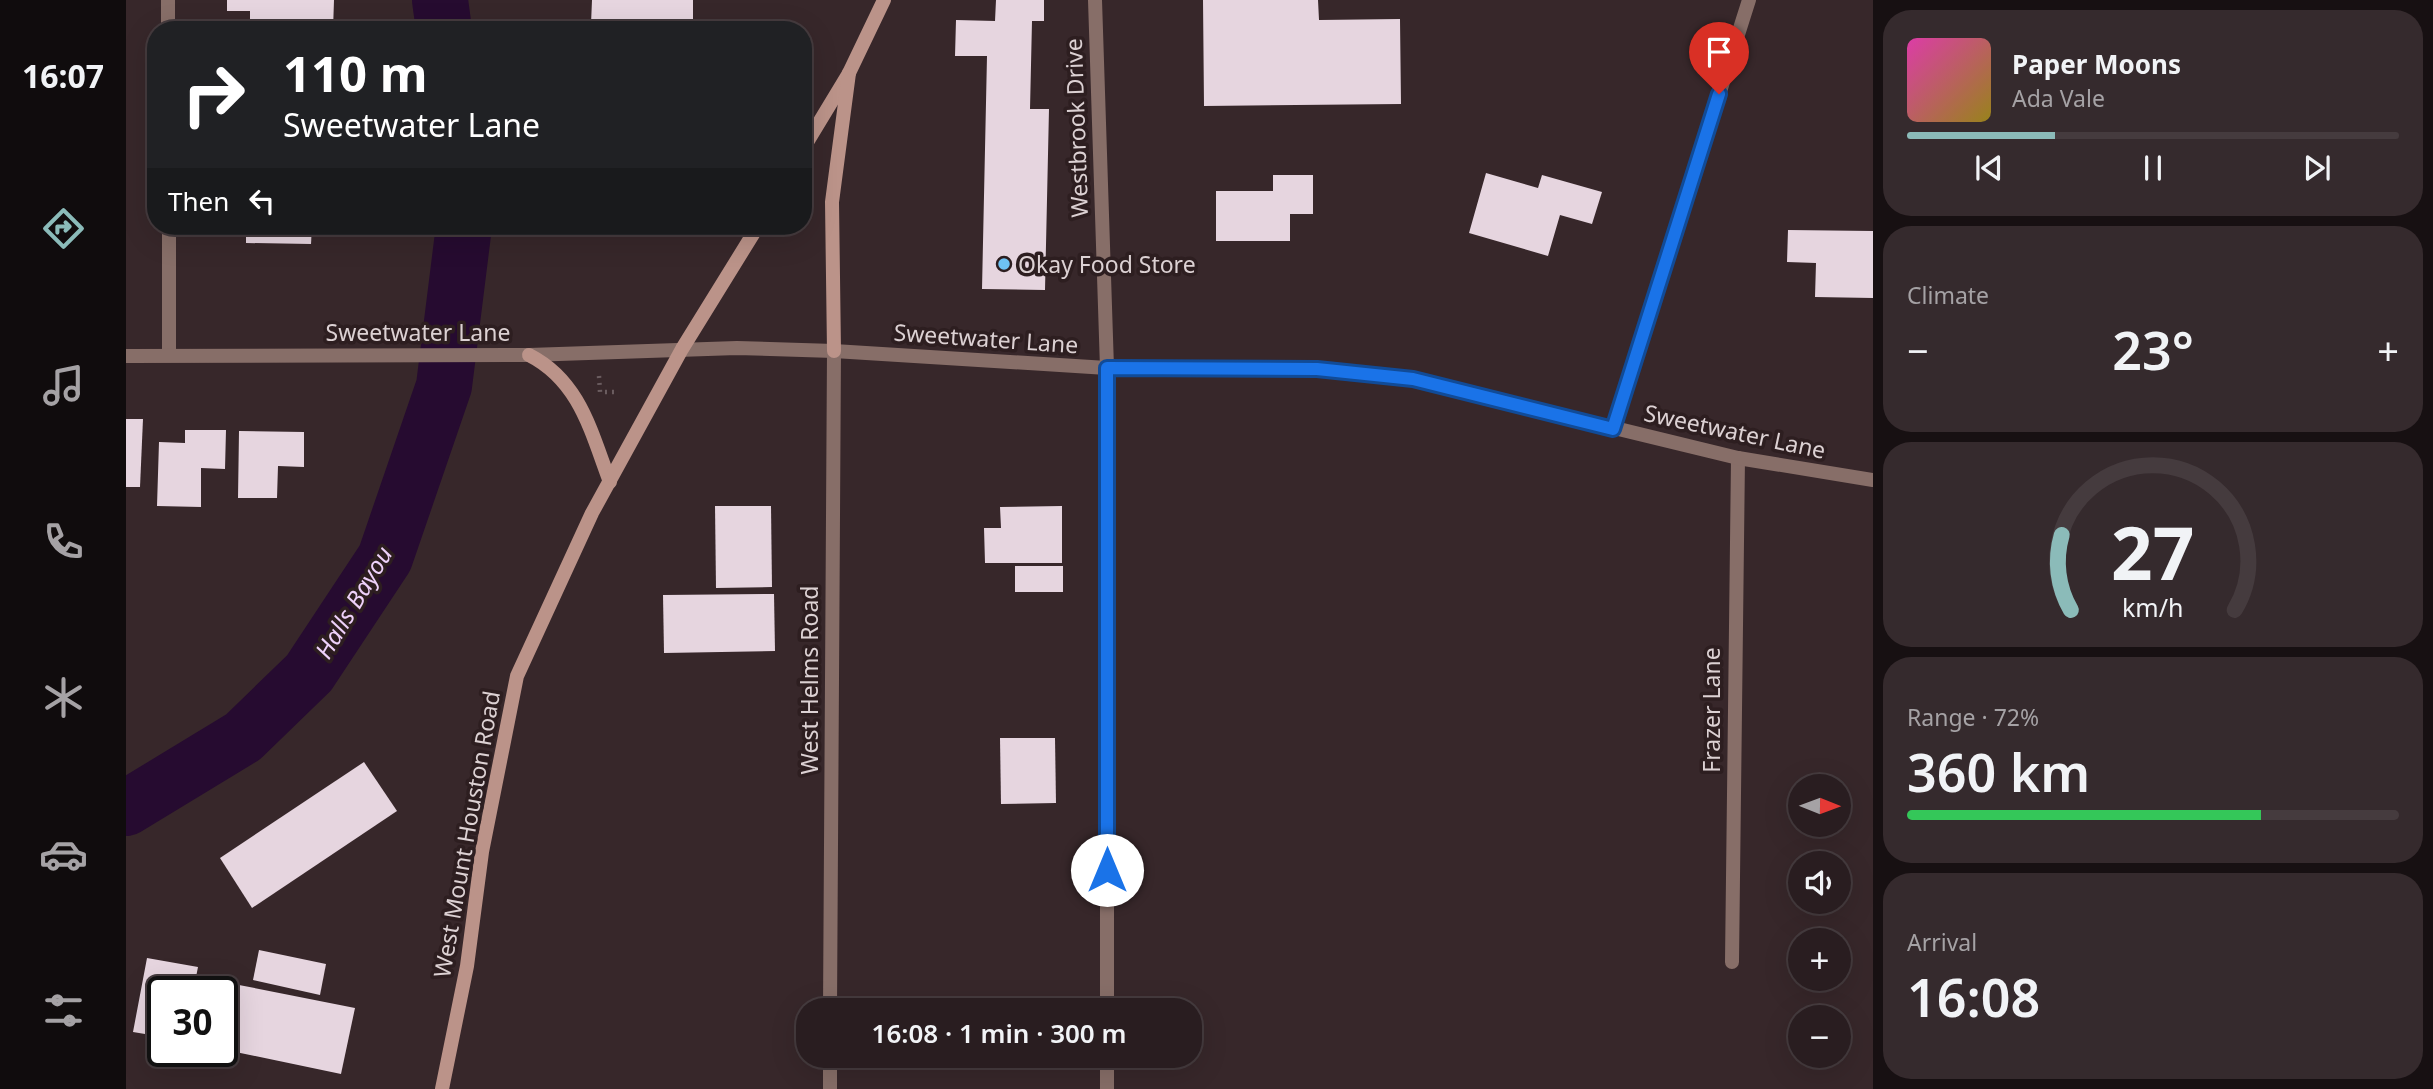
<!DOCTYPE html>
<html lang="en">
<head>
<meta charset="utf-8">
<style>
  :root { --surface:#291d20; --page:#352a2d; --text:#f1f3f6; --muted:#a5a2a5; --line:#453b3e; --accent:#8bbbb9 }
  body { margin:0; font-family:"Noto Sans",sans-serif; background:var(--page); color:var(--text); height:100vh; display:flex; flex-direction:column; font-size:26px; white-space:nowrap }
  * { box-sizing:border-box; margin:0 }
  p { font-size:23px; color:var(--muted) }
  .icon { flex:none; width:38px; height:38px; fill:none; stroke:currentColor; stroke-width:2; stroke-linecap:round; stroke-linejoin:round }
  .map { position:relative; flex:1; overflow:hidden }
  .side { display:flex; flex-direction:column; gap:10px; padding:10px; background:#171012; width:560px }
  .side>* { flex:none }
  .hud { position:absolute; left:21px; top:21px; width:665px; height:214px; border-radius:28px; box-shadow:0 7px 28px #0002,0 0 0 2px var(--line); background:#202124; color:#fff; overflow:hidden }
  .needle { width:46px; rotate:91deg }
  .fabs { position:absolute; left:1662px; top:774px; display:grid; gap:14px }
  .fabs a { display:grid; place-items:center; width:63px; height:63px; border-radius:50%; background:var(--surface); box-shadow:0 7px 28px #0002,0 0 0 2px var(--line); font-size:35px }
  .speed { position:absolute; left:21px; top:976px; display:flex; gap:14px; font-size:35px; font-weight:700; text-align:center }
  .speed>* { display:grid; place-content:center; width:91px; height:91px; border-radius:50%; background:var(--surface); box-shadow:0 7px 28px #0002,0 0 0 2px var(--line); line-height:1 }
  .speed .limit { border:4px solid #111; border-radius:10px; background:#fff; color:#111 }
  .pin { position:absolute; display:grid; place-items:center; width:60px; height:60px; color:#fff; margin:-72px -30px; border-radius:50% 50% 50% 0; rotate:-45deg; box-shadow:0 0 7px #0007 }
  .pin .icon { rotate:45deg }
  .me { position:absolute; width:77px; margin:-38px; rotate:0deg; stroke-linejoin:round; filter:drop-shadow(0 0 5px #0008) }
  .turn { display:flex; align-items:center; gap:24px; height:147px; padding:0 21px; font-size:32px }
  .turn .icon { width:91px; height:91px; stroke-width:2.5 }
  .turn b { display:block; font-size:49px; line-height:60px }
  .then { display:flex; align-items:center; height:66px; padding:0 21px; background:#0003; gap:14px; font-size:26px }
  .big { font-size:52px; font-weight:600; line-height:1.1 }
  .side .card { flex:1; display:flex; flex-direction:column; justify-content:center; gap:10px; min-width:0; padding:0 24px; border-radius:28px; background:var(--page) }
  .side .dial { align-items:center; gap:0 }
  .dial svg { height:182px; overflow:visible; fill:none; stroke:var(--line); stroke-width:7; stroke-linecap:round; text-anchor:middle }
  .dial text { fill:var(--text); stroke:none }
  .song { display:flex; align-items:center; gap:21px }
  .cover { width:84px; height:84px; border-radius:10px; background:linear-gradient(135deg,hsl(320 70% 55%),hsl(50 70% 35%)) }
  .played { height:7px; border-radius:4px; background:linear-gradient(90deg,var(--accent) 30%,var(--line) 30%) }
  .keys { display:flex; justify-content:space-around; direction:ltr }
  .heat { display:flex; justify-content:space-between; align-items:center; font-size:38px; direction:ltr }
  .charge { height:10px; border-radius:5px; background:linear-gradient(90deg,#34c759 72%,var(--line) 0) }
  .trip { position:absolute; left:670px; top:998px; width:406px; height:70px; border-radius:28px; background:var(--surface); box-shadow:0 7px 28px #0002,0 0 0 2px var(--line); font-weight:600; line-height:70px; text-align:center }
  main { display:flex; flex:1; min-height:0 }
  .dock { display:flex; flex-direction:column; width:126px; justify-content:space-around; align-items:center; background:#100c0d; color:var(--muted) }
  .dock .icon { width:49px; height:49px }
  .dock .current { color:var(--accent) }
  .dock b { font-size:32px; color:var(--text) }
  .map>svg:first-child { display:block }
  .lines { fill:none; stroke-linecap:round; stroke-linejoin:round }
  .river { stroke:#260b30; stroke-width:56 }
  .building { fill:#e6d5df }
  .path { stroke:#6b5d60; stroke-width:4.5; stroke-dasharray:2 5; stroke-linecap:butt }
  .minor { stroke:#876e68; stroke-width:14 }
  .tertiary { stroke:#876e68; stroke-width:14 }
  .secondary { stroke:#bb9389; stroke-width:14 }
  .route-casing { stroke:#114b97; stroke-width:18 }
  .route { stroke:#1a73e8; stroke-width:12 }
  .poi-dot { fill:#6ec2f3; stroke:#2d1e20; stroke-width:2.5 }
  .labels { text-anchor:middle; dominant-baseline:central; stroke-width:7; stroke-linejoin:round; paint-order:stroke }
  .street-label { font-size:23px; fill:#dcd1d3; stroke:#2d1e20 }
  .poi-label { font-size:23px; fill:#dcd1d3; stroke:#2d1e20; text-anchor:start }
  .water-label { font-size:24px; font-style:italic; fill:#eed1fa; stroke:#2d1e20 }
</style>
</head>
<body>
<main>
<nav class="dock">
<b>16:07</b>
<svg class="icon current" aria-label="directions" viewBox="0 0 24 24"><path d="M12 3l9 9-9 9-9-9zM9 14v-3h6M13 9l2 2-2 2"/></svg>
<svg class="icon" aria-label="music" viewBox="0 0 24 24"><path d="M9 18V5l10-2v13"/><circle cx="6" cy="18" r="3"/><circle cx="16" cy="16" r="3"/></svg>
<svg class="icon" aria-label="phone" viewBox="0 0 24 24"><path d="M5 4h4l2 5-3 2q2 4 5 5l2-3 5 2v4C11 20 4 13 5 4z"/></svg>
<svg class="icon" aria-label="climate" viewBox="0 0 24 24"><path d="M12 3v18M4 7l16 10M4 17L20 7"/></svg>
<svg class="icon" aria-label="car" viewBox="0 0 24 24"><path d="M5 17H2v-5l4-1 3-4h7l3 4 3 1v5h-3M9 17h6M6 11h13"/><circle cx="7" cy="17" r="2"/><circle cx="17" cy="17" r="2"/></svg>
<svg class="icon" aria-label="filters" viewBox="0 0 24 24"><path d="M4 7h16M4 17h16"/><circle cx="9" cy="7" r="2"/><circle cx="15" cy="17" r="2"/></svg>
</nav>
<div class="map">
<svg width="1747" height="1089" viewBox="0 0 1747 1089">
  <rect width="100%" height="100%" fill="#37272a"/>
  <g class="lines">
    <g class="river">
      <polyline points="314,0 318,30"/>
      <polyline points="0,808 117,737 183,673 259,558 318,386 338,226"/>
    </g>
  </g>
  <g class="building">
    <polygon points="101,0 208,0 207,30 124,30 124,11 101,11"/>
    <polygon points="466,0 567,0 567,30 503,30 503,24 465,24"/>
    <polygon points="870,0 918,0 918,21 906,21 904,109 923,109 919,290 856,289 861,56 829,56 830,20 869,21"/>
    <polygon points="1077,0 1192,0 1193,20 1274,19 1275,104 1078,106"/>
    <polygon points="1360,173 1412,188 1416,175 1476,192 1466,224 1434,215 1422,256 1343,233"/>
    <polygon points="1147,175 1187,175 1187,214 1164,214 1164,241 1090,241 1090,191 1147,191"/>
    <polygon points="120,226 186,226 185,244 120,243"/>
    <polygon points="1662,230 1747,231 1747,298 1689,297 1690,263 1661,262"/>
    <polygon points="0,419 17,419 14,487 0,487"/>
    <polygon points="59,430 100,430 99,469 75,468 75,507 31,506 33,442 59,443"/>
    <polygon points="113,431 178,432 178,467 152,466 151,498 112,498"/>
    <polygon points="589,506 645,506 646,587 590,588"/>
    <polygon points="936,506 936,563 859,563 858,528 875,528 874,507"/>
    <rect x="889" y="566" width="48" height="26"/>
    <polygon points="648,594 649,651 538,653 537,595"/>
    <polygon points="874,738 929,738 930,803 875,804"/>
    <polygon points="238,762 271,811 126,908 94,858"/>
    <polygon points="133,950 200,964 194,995 127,980"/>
    <polygon points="21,958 72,967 67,992 37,992 37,1037 7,1032"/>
    <polygon points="113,985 229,1008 215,1074 100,1050"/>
  </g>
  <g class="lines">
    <polyline class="path" points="473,376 474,392 493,392"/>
    <g class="minor">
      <polyline points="42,0 42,30"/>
      <polyline points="969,0 981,368 981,1010"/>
      <polyline points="43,226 43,355"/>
      <polyline points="1487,429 1623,0"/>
      <polyline points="1606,962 1612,458"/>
      <polyline points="704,1010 708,351"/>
      <polyline points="981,1055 981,1089"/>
      <polyline points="704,1089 704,1055"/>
    </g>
    <polyline class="tertiary" points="0,356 403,355 611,348 708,351 981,368 1191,369 1287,379 1612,458 1747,480"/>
    <g class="secondary">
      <polyline points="677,149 723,73 758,0"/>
      <polyline points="708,351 706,202 723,73"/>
      <path d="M403 355C454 381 465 432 484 482"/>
      <polyline points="316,1089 341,966 356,852 391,676 466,513 556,349 632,226"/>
    </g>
  </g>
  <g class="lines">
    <defs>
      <polyline id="route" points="981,870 981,368 1191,369 1287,379 1487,429 1593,94"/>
    </defs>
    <use href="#route" class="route-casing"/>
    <use href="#route" class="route"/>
  </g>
  <circle class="poi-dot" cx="878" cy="264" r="7"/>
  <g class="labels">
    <g class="street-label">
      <text transform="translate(950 128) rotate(-92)">Westbrook Drive</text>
      <text x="292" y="332">Sweetwater Lane</text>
      <text transform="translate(860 338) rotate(4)">Sweetwater Lane</text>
      <text transform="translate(1609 431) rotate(12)">Sweetwater Lane</text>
      <text transform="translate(683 680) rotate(-90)">West Helms Road</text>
      <text transform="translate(1585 710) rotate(-90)">Frazer Lane</text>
      <text transform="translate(340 834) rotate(-80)">West Mount Houston Road</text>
    </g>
    <g class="poi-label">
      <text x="892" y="264">Okay Food Store</text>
    </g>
    <g class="water-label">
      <text transform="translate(227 602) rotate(-59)">Halls Bayou</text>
    </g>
  </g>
</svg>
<div class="fabs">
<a><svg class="needle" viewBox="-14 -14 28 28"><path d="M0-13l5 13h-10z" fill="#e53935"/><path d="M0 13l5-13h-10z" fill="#a5a2a5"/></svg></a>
<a><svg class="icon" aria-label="sound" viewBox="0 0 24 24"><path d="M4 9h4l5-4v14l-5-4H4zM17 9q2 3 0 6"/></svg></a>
<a>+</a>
<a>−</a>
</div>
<div class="speed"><div class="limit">30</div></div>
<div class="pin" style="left:1593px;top:94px;background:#d93025"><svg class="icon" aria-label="arrive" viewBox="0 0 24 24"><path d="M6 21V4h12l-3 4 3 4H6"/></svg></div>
<svg class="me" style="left:981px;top:870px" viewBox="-20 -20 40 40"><circle r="19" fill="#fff"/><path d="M0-13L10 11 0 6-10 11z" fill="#1a73e8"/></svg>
<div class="trip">16:08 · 1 min · 300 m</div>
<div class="hud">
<div class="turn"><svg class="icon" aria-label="right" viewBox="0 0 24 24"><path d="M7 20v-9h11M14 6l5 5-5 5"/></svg><div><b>110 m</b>Sweetwater Lane</div></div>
<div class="then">Then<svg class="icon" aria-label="left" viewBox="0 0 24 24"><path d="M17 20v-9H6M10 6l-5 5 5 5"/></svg></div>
</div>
</div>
<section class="side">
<div class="card">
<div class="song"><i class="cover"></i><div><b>Paper Moons</b><p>Ada Vale</p></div></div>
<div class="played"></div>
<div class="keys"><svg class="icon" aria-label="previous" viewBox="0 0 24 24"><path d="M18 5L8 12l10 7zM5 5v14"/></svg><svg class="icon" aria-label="pause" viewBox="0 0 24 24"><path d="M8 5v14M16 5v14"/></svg><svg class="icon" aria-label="next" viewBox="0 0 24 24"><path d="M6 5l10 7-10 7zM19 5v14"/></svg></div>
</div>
<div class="card"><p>Climate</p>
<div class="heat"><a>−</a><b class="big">23°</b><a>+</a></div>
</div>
<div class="card dial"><svg viewBox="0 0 100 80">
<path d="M14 69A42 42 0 1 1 86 69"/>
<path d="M14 69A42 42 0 0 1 10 36" stroke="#8bbbb9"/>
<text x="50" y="56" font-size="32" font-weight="700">27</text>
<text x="50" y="72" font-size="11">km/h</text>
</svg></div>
<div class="card"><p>Range · 72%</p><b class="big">360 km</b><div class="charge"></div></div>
<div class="card"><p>Arrival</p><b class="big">16:08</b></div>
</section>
</main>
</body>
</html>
